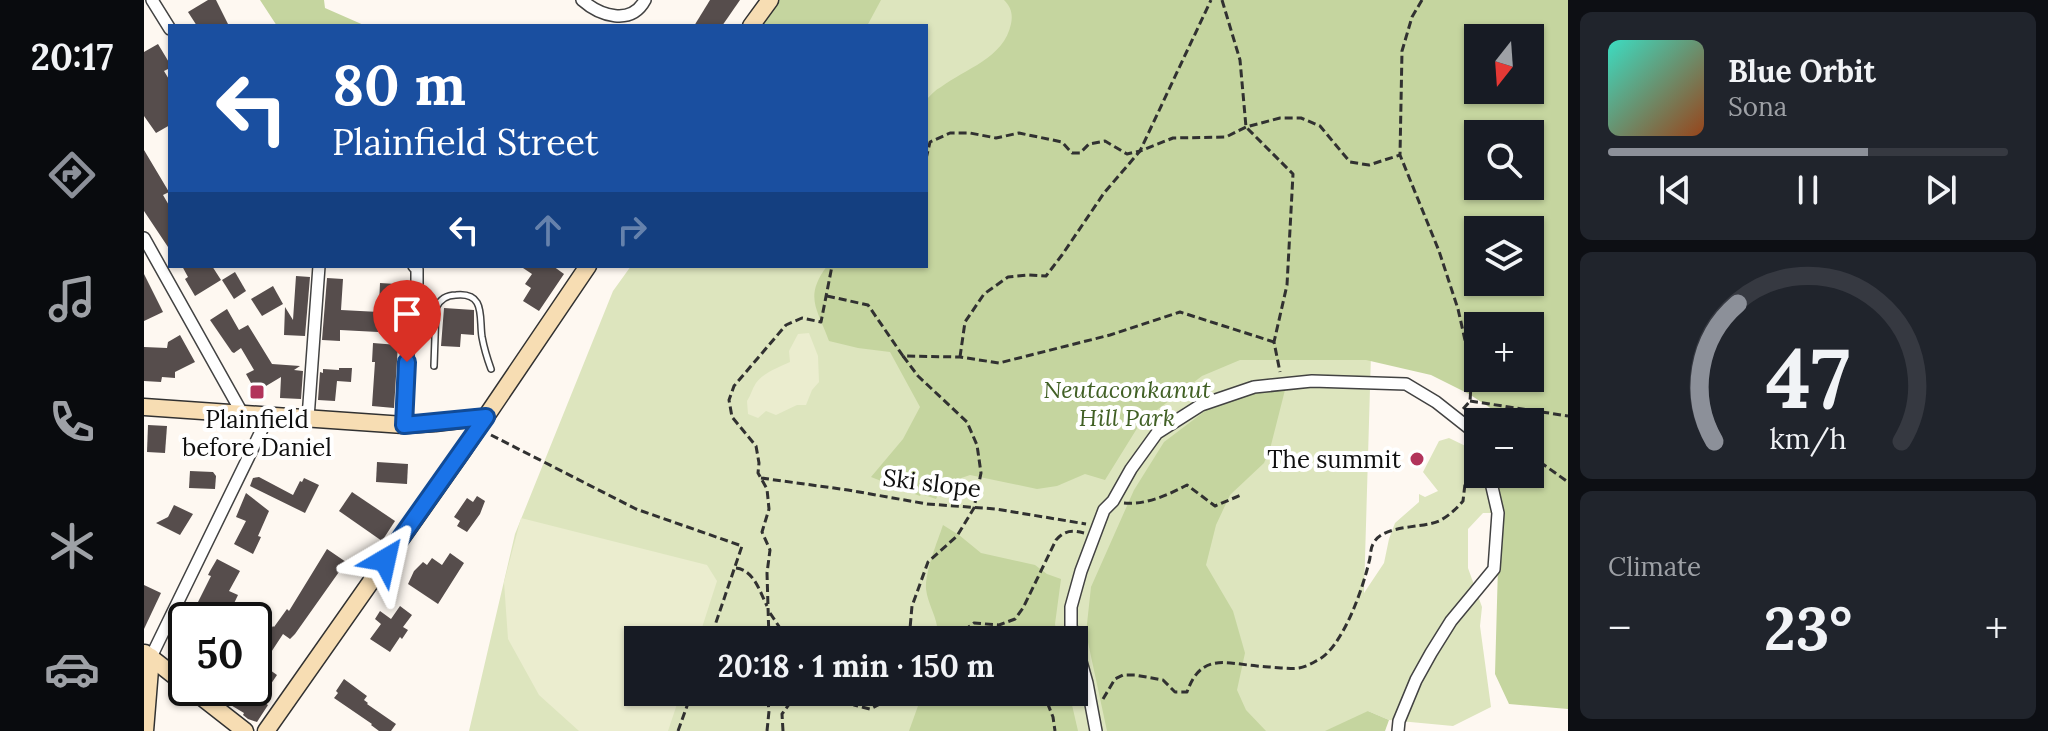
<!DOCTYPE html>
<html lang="en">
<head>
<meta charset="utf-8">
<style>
  :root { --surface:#171b24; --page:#20242c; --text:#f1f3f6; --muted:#9ea1a6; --line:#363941; --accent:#8c9099 }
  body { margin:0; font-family:Lora,serif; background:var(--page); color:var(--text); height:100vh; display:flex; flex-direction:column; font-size:30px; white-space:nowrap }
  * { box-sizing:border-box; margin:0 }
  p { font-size:26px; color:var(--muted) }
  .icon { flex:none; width:44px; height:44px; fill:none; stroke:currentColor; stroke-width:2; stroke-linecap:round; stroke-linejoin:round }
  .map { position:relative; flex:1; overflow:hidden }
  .panel { display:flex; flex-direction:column; gap:12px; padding:12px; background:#0d0f14; width:480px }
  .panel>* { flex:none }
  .guide { position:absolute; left:24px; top:24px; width:760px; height:244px; border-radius:0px; box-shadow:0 2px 6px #0004; background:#1a4fa0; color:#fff; overflow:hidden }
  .needle { width:52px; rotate:197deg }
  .fabs { position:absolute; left:1320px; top:24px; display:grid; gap:16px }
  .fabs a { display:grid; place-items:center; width:80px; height:80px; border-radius:0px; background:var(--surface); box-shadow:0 2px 6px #0004; font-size:40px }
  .speed { position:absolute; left:24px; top:602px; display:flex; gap:16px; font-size:40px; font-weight:700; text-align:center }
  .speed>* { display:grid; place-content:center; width:104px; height:104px; border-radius:50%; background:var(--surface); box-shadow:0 2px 6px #0004; line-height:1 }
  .speed .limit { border:4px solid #111; border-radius:12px; background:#fff; color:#111 }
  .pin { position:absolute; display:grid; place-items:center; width:68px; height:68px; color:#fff; margin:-82px -34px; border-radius:50% 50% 50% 0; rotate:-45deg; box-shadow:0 0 8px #0007 }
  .pin .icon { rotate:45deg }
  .me { position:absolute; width:88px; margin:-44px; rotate:36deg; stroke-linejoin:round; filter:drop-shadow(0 0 6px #0008) }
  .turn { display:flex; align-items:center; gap:28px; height:168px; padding:0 32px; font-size:36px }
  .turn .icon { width:104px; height:104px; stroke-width:2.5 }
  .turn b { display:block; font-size:56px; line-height:68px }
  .lanes { display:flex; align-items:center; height:76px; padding:0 32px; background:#0003; justify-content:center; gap:40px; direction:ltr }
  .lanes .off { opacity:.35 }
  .big { font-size:60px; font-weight:800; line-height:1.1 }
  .panel .widget { flex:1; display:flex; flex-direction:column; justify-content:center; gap:12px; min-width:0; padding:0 28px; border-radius:12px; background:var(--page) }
  .panel .dial { align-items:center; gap:0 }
  .dial svg { height:208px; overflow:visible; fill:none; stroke:var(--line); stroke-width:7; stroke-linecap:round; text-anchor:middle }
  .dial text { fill:var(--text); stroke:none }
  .song { display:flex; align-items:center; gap:24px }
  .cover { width:96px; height:96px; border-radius:12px; background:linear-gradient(135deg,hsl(170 70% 55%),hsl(20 70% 35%)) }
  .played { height:8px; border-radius:4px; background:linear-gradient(90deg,var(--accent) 65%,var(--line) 65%) }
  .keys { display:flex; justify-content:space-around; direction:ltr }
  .heat { display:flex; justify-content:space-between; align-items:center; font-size:44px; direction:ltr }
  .trip { position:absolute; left:480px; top:626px; width:464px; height:80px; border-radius:0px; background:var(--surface); box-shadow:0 2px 6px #0004; font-weight:800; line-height:80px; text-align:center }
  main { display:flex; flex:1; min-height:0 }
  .dock { display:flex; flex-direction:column; width:144px; justify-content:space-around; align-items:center; background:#090b0e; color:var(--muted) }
  .dock .icon { width:56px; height:56px }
  .dock .active { color:var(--accent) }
  .dock b { font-size:36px; color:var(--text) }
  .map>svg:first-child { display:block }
  .green { fill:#dde5be; fill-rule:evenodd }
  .forest { fill:#c5d59f; fill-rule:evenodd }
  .pitch { fill:#ebedcf }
  .building { fill:#564d4c }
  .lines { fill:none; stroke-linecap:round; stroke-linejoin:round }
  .lane-casing { stroke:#424242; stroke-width:8 }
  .street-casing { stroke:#424242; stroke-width:14 }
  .secondary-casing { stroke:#313131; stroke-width:19 }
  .path { stroke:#313131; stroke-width:3; stroke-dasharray:8 4; stroke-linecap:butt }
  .lane { stroke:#fff; stroke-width:5 }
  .street { stroke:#fff; stroke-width:11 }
  .secondary { stroke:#f7ddb3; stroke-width:16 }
  .route-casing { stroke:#114b97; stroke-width:20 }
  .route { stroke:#1a73e8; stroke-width:14 }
  .poi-dot { fill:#b2345b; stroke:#fff; stroke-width:3 }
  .labels { text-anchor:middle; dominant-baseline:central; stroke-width:8; stroke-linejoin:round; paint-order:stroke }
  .park-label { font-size:24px; font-style:italic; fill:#416025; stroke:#fff }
  .poi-label { font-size:24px; fill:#0f0f0f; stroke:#fff }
  .street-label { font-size:24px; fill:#0f0f0f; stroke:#fff }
</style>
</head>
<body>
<main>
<nav class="dock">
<b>20:17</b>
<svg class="icon active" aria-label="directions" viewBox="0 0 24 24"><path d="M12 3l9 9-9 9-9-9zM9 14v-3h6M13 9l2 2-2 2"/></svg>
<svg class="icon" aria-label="music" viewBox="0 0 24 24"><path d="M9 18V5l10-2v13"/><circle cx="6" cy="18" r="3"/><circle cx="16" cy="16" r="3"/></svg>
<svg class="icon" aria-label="phone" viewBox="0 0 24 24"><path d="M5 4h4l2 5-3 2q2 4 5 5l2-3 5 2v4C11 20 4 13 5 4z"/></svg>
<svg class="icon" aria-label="climate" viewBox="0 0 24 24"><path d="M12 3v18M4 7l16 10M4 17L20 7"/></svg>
<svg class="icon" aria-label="car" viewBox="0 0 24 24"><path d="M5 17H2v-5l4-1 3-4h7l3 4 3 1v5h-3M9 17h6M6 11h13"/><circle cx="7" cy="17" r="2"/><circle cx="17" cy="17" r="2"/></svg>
</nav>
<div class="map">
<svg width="1424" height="731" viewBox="0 0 1424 731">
  <rect width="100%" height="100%" fill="#fef8f1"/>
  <path class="green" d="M685 0H1424L1386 326H1334L1227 354 1220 593 1240 563 1245 539 1251 523 1275 502V494L1281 497 1294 491 1279 472 1295 441 1305 438 1334 452V474H1351L1354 513H1339L1324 529V568L1338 607 1336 626 1347 707 1309 726 1245 720 1224 711 1216 731H325L371 534 469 291 487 266H782V26H659ZM1334 38H1386V90H1334ZM1334 134H1386V186H1334ZM1334 230H1386V282H1334ZM494 640H930V692H494Z"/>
  <g class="forest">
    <polygon points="116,0 180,0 181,8 222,26 133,26"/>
    <polygon points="626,0 737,0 723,26 608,26"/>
    <path d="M860 0H1424V709L1365 704 1351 674 1355 530 1351 474H1386V422H1355L1354 413 1325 394 1287 375 1222 360H1096L1058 376 997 422 961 480 941 474 913 486 893 489 826 475 800 484 792 499 777 494 776 496 727 477 759 439 776 407 746 352 714 348 685 341C673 308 660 297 683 266H782V100C787 95 791 90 797 87 821 69 860 58 867 24 869 14 867 7 860 0ZM1334 38H1386V90H1334ZM1334 134H1386V186H1334ZM1334 230H1386V282H1334ZM1334 326H1386V378H1334Z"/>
    <polygon points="1135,388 1141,390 1126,449 1120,463 1086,495 1072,525 1062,565 1089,611 1101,653 1093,690 1102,710 1122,731 963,731 942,633 947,587 990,490 1020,442 1073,402 1104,389"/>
    <path d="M799 525 815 535 837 553 891 565 903 574 917 579 911 624 914 640H793C797 622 784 607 782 589 781 571 793 543 799 525Z"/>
    <polygon points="779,692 925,692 934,731 765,731"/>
    <polygon points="1224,711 1245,720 1241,731 1181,731"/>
  </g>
  <g class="pitch">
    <path d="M665 333 674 356 675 382 668 390 662 405H653L632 415 622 411 614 418 604 414 603 401C607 395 608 389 612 383 619 373 635 367 646 362L645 351 654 334Z"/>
    <polygon points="377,518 563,565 573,581 554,640 494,640 494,692 537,692 524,731 435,731 395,695 364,639 360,582"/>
  </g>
  <g class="building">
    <polygon points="64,0 72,0 85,26 53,26 44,12"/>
    <polygon points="566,0 596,0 578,26 550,26"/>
    <polygon points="14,44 26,64 26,68 20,71 26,81 26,125 12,133 0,116 0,52"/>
    <polygon points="0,150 25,192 19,195 26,207 26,250 0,211"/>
    <polygon points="38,266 68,266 77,280 51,296 41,279 44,277"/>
    <polygon points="376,266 409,266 420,274 395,311 379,301 387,288 381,284 388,274"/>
    <polygon points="91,272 102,291 90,299 78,280"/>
    <polygon points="0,274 19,312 0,321"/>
    <polygon points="152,276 166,277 161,336 140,335 141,307 149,320"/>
    <polygon points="183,278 199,279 197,310 235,312 234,332 196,330 196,341 178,340"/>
    <polygon points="236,283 252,284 251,300 249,300 248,306 235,305"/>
    <polygon points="129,286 139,304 118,316 107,299"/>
    <polygon points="300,308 330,310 330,335 317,334 316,347 297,346"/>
    <polygon points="83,309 95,330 104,325 128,364 156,366 150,370 159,371 157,399 136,398 137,377 112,392 102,374 110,370 97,348 90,353 88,352 66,320"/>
    <polygon points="36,335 51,362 31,372 31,378 18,377 17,382 0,381 0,347 23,348 24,342"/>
    <polygon points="229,343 254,345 250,408 228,406 231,362 228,362"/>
    <polygon points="195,368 208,368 207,382 193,381 191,401 174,400 176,372 179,373 179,369 195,370"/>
    <polygon points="4,425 23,426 21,453 3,452"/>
    <polygon points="233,462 264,464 263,484 232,482"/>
    <polygon points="46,471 69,472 72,476 71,489 45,488"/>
    <polygon points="115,477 149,495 156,481 158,482 160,478 175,485 161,513 106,486 109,478"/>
    <polygon points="208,492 251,521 238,541 195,511"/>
    <polygon points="102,493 125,511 114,536 117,537 109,554 90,544 102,521 92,517"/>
    <polygon points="333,496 341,501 336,514 323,532 313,526 316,521 310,517 323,498 329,502"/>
    <polygon points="30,505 49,514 36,535 12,523 24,517"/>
    <polygon points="183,549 202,562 151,634 146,639 139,634 120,663 127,668 126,670 133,675 116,700 124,705 113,722 104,719 99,715 100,713 80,701 75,695 79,688 110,688 110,653 129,626 130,627 143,609 145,611"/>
    <polygon points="306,553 320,563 294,604 264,584 270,571 279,562 283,565 288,558 298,565"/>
    <polygon points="73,559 96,571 85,591 94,595 82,620 45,620 67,576 64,575 66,571"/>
    <polygon points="0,585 17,593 0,629"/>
    <polygon points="256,606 268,615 259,627 264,630 258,639 256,637 246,652 226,639 237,624 231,619 236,611 247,619"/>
    <polygon points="200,679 223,696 220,700 224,703 223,704 252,724 247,731 235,731 227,725 228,724 190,698 194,693 192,691"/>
  </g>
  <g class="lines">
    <defs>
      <path id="lane" d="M290 366 292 308C296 299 302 295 312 295 342 292 335 318 338 337 340 348 343 358 347 369"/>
      <g id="street">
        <polyline points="8,0 26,29"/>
        <path d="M438 0C456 16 487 26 501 0"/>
        <polyline points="0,238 98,413"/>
        <polyline points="164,418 175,266"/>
        <polyline points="260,425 263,362 273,283 273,269 270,266"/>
        <polyline points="7,657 125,415"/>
        <polyline points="952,731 943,683 927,626 927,607 937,571 960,510 969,501 987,469 1013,433 1057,405 1110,387 1168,381 1262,384 1292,402 1330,432 1334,444"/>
        <polyline points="1254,731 1255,721 1272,680 1287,653 1307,621 1350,569 1354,513 1345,474"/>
      </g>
      <g id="secondary">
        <polyline points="607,26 626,0"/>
        <polyline points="0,407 260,425 291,423 342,417"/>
        <polyline points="1,653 42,685"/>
        <polyline points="46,688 101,731"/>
        <polyline points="1,731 7,657"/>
        <polyline points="122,731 318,452 444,266"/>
      </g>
    </defs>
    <use href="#lane" class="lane-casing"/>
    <use href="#street" class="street-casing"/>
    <use href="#secondary" class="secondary-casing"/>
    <g class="path">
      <polyline points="1078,0 1096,60 1102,127 1149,174 1143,285 1130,342 1136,372"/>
      <polyline points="1278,0 1268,17 1258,51 1256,155 1295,251 1314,309 1328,371 1326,401 1319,409"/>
      <polyline points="782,159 786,142 806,133 826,133 852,138 875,133 918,142 928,153 936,153 945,144 961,141 983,154 996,151 1067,0"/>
      <polyline points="683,296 724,305 759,356 816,357 855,363 966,335 1036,312 1130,342"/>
      <polyline points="759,356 774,376 823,422 833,445 837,473 830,508 813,536 784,562 768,606 765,640"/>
      <polyline points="816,357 821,322 840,294 864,277 885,275 902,276 918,255 960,193 996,151 1029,138 1082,137 1102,127 1136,118 1157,118 1176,126 1206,162 1225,165 1256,155"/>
      <polyline points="1326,401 1424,416"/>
      <polyline points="347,435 492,509 598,546 566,640"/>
      <polyline points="1386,455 1424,482"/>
      <polyline points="617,478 704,490 783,504 852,509 942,524"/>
      <path d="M980 503C1002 505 1024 495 1043 485L1071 506 1097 495"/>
      <path d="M592 568C610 570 616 592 623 606"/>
      <polyline points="626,613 644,640"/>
      <polyline points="855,626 864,640"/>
      <polyline points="625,640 623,573 626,550 618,532 625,509 623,489 614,473 615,463 612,446 588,417 585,400 590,386 642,325 658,318 677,322 688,266"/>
      <path d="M812 640 817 633 830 623 855 625 871 619 879 608 912 540C921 530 928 530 940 533"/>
      <polyline points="701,692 710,705 726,709 736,704 745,692"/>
      <polyline points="899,692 909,717 911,731"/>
      <path d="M959 699 971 679 979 675H991L1019 680 1031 692H1043C1057 653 1080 663 1113 666 1121 667 1129 667 1137 668 1143 668 1149 669 1155 668 1161 667 1167 664 1172 661 1198 650 1219 588 1225 562 1227 556 1226 549 1229 544 1239 524 1276 529 1295 521 1305 516 1312 509 1319 501L1321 484 1333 478"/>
      <polyline points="534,731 548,692"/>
      <polyline points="623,731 625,711 623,692"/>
      <polyline points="639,731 638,714 654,692"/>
    </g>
    <use href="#lane" class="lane"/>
    <use href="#street" class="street"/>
    <use href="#secondary" class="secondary"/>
  </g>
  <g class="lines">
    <defs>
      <polyline id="route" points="241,560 342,417 260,425 263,362"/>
    </defs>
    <use href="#route" class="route-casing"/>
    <use href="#route" class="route"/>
  </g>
  <g class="poi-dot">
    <rect x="105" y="384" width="16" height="16" rx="4"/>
    <circle cx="1273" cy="459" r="8"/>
  </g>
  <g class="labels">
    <g class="park-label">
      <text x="983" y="389">Neutaconkanut<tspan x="983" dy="28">Hill Park</tspan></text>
    </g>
    <g class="poi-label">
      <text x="113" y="419">Plainfield<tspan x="113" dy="28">before Daniel</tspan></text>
      <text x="1257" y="459" text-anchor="end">The summit</text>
    </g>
    <g class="street-label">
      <text transform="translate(788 483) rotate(7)">Ski slope</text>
    </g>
  </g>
</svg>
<div class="fabs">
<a><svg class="needle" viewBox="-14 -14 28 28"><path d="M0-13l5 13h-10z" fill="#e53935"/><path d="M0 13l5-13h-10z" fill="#9ea1a6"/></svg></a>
<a><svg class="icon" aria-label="search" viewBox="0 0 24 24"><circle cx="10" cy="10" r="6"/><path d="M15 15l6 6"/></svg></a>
<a><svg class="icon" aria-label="layers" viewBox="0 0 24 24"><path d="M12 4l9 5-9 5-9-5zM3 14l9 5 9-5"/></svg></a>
<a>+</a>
<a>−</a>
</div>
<div class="speed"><div class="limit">50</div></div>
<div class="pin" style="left:263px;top:362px;background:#d93025"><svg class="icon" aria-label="arrive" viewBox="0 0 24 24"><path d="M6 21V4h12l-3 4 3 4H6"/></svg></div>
<svg class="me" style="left:241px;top:560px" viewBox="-20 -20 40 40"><path d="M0-17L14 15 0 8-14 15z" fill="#1a73e8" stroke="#fff" stroke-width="4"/></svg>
<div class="trip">20:18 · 1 min · 150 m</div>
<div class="guide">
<div class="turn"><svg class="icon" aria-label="left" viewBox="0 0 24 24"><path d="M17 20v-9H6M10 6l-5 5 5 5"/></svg><div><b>80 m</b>Plainfield Street</div></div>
<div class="lanes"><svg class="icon" aria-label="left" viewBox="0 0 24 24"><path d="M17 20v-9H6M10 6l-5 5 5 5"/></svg><svg class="icon off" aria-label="ahead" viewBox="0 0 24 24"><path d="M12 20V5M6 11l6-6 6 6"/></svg><svg class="icon off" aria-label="right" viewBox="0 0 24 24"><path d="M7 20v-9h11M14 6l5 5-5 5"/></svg></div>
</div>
</div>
<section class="panel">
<div class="widget">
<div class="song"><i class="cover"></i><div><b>Blue Orbit</b><p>Sona</p></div></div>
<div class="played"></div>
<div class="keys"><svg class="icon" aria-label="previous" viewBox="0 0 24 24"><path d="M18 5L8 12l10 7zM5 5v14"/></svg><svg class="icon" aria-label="pause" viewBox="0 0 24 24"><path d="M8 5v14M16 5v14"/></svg><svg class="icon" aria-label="next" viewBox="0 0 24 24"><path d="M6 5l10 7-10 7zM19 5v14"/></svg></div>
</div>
<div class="widget dial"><svg viewBox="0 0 100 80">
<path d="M14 69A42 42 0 1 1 86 69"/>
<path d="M14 69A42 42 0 0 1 23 16" stroke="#8c9099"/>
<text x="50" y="56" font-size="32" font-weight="700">47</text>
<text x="50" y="72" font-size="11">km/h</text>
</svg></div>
<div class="widget"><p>Climate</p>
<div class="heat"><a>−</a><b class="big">23°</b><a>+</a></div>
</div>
</section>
</main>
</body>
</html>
